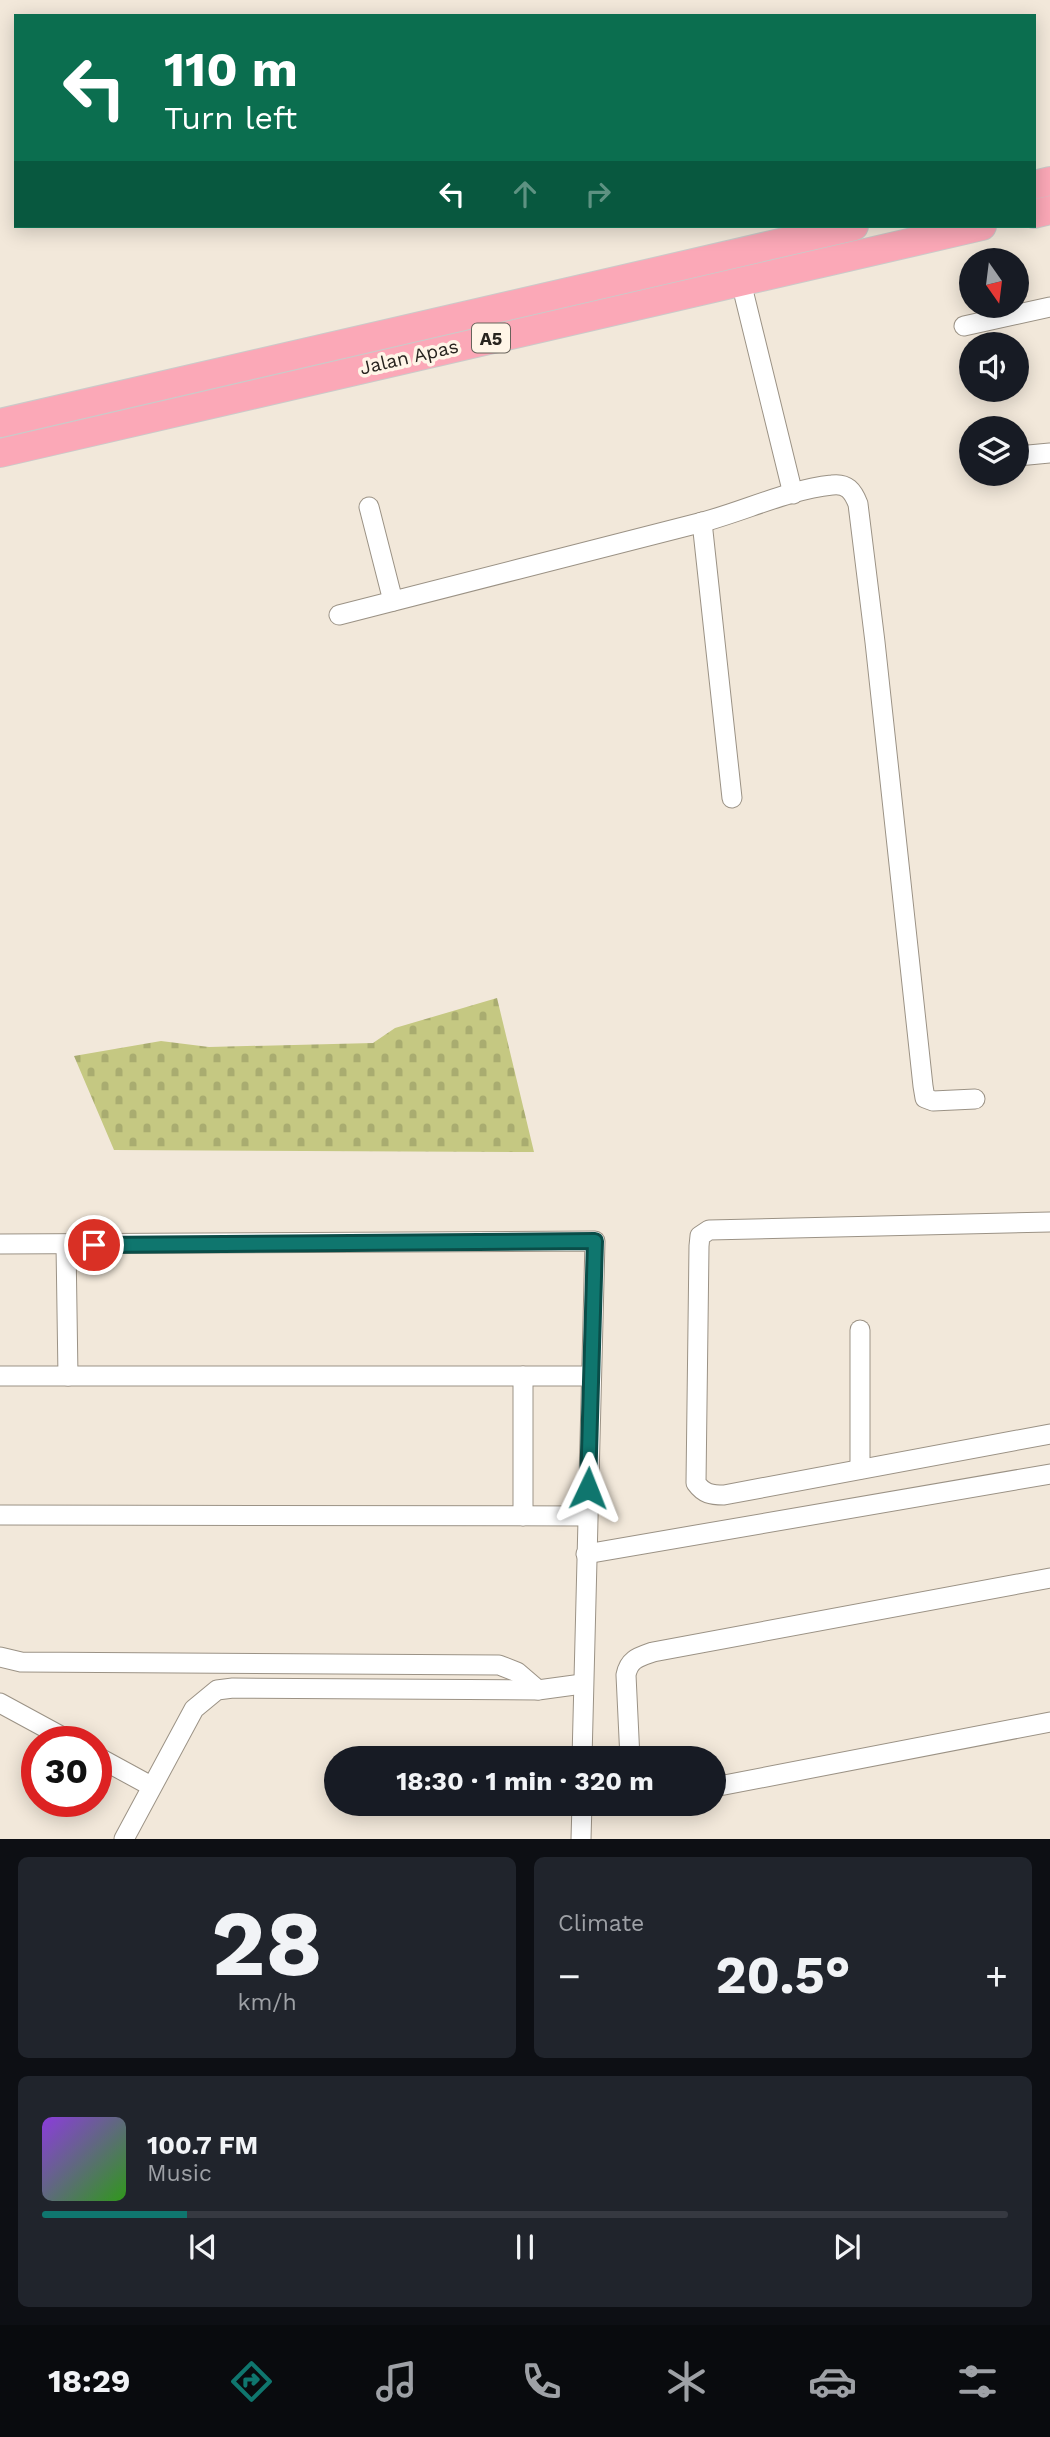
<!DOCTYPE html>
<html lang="en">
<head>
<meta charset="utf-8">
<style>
  :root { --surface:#171b24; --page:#20242c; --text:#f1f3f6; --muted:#9ea1a6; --line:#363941; --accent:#0f766e }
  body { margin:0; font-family:"Work Sans",sans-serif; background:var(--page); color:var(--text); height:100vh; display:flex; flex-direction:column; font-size:26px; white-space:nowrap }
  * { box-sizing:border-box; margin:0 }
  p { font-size:23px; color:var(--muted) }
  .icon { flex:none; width:38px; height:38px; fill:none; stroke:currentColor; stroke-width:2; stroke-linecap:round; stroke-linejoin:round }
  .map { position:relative; height:1839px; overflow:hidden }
  .side { display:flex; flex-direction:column; gap:18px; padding:18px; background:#0d0f14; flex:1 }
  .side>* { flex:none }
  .guide { position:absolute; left:14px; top:14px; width:1022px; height:214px; border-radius:0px; box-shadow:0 4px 18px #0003; background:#0b6e4f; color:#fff; overflow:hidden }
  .needle { width:46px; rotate:166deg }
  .buttons { position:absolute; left:959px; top:248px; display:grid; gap:14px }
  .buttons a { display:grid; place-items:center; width:70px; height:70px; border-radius:50%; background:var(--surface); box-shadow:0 4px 18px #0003; font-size:35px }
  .speed { position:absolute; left:21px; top:1726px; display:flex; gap:14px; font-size:35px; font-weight:700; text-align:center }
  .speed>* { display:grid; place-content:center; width:91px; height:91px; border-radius:50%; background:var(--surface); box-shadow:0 4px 18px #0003; line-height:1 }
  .speed .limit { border:10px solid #d22; background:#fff; color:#111 }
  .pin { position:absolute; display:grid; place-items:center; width:60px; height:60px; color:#fff; margin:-30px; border:4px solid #fff; border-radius:50%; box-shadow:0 2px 7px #0007 }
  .me { position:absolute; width:77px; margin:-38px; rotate:2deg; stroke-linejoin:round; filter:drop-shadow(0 0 5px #0008) }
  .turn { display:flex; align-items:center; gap:24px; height:147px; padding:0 35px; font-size:32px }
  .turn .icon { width:91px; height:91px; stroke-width:2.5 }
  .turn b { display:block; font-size:49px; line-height:60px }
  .lanes { display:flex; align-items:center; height:66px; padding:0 35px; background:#0003; justify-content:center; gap:35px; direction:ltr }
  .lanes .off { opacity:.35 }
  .big { font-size:52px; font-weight:700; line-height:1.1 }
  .side .tile { flex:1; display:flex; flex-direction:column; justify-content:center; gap:10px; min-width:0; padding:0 24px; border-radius:10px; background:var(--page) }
  .side .dial { align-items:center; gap:0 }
  .dial b { font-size:91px; line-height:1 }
  .song { display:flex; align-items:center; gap:21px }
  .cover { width:84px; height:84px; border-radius:10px; background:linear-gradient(135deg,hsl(270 70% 55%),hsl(110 70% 35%)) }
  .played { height:7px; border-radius:4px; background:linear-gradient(90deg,var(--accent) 15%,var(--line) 15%) }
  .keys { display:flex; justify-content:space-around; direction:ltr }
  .heat { display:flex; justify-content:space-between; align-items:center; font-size:38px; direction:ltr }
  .side .tiles { flex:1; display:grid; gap:18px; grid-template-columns:1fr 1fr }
  .tile:last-child { grid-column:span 2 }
  .trip { position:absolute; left:324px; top:1746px; width:402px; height:70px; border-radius:35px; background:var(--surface); box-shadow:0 4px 18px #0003; font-weight:700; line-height:70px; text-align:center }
  .tabs { display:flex; height:112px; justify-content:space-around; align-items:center; background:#090b0e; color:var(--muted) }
  .tabs .icon { width:49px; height:49px }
  .tabs .selected { color:var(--accent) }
  .tabs b { font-size:32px; color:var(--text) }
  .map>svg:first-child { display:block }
  .cemetery { fill:url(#cemetery-stones) }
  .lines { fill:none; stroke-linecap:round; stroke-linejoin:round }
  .minor-casing { stroke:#9b9285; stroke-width:21 }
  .highway-casing { stroke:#cbcac9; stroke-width:30 }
  .minor { stroke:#fff; stroke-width:19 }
  .highway { stroke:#fba8b7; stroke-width:28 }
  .route-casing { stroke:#0a4d48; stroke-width:18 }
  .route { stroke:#0f766e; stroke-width:12 }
  .labels { text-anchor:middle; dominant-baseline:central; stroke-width:7; stroke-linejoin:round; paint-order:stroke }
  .shield { fill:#fff5e7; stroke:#68635b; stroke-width:2 }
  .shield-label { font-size:18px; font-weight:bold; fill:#28241f }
  .street-label { font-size:19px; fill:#28241f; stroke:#fff5e7 }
</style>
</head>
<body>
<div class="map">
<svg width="1050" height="1839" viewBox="0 0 1050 1839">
  <defs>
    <pattern id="cemetery-stones" width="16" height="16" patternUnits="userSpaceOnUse" patternTransform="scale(1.75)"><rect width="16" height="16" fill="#c5c882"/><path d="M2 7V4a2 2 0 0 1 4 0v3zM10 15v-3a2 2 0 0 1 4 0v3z" fill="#a9ac70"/></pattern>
  </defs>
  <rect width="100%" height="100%" fill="#f2e8da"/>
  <polygon class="cemetery" points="497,998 534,1152 114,1150 74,1056 161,1041 209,1047 373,1043 395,1028"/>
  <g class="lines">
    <defs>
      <g id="minor">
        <polyline points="741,282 793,494"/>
        <polyline points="964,326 1050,307"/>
        <polyline points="1018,456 1050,453"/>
        <polyline points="369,507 393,601"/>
        <polyline points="702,522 732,798"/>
        <path d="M339 615C459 585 579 553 699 523 743 512 786 490 832 485 847 483 853 491 858 504L875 642 923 1086 925 1098 933 1101 975 1099"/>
        <path d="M1050 1222 709 1230 700 1236 699 1246 696 1483C704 1494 711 1495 724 1495L1050 1434"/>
        <polyline points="0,1244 595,1241 582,1759"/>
        <polyline points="66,1245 68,1376"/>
        <polyline points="860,1330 860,1469"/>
        <polyline points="0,1376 591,1376"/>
        <polyline points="523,1376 523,1516"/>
        <polyline points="0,1515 587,1516"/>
        <polyline points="586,1554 1050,1474"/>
        <polyline points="0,1657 21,1662 499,1665 517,1672 538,1690"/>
        <polyline points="0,1703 70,1741"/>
        <polyline points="96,1756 151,1786"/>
        <path d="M630 1759 626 1675C629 1659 639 1657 653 1652L1050 1578"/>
        <polyline points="714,1787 1050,1722"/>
        <polyline points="124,1839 194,1709 217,1690 233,1688 538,1690 582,1684"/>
        <polyline points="581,1839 582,1804"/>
      </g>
      <g id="highway">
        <polyline points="1034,185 1050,181"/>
        <polyline points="1034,214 1050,210"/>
        <polyline points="0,423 854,226"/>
        <polyline points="0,453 982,226"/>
      </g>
    </defs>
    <use href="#minor" class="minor-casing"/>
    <use href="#highway" class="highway-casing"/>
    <use href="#minor" class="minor"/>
    <use href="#highway" class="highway"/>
  </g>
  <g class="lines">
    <defs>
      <polyline id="route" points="94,1245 595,1241 588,1488"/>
    </defs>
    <use href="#route" class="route-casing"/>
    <use href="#route" class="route"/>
  </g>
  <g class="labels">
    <rect class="shield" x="472" y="323.5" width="38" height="29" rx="5"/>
    <g class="shield-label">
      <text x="491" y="338">A5</text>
    </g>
    <g class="street-label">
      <text transform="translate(409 357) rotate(-13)">Jalan Apas</text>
    </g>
  </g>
</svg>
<div class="buttons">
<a><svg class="needle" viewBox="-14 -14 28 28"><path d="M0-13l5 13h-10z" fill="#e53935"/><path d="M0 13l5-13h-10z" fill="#9ea1a6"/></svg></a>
<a><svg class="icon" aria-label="sound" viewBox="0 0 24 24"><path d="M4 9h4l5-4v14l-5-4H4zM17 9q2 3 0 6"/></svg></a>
<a><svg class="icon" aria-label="layers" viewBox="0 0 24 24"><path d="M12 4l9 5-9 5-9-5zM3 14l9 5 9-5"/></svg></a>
</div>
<div class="speed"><div class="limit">30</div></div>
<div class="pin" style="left:94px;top:1245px;background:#d93025"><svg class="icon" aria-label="arrive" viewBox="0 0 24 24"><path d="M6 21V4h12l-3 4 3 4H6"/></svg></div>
<svg class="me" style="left:588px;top:1488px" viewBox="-20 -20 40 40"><path d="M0-17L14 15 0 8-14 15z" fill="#0f766e" stroke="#fff" stroke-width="4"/></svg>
<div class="trip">18:30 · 1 min · 320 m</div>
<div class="guide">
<div class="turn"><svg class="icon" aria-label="left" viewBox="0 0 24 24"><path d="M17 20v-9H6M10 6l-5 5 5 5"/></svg><div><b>110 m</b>Turn left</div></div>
<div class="lanes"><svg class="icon" aria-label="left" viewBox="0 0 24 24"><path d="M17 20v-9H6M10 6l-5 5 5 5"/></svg><svg class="icon off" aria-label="ahead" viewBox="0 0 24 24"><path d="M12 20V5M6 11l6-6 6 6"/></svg><svg class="icon off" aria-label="right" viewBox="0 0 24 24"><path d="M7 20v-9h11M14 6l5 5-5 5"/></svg></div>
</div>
</div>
<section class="side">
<div class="tiles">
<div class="tile dial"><b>28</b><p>km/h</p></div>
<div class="tile"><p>Climate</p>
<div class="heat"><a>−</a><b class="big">20.5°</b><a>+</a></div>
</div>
<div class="tile">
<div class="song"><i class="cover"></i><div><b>100.7 FM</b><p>Music</p></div></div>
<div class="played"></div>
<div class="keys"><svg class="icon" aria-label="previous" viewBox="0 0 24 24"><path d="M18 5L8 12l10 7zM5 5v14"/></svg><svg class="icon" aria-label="pause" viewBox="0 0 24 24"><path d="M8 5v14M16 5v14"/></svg><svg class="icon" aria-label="next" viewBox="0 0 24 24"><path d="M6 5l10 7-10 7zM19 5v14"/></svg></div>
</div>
</div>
</section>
<nav class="tabs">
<b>18:29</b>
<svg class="icon selected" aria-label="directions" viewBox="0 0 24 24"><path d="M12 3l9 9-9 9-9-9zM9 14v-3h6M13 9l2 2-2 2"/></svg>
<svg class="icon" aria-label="music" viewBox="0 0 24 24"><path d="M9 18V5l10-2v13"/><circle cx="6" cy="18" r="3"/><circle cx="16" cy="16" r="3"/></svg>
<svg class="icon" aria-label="phone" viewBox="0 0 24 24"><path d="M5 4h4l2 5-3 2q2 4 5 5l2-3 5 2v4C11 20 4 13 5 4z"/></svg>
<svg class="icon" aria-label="climate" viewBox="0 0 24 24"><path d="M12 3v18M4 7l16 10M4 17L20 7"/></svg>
<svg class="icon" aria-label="car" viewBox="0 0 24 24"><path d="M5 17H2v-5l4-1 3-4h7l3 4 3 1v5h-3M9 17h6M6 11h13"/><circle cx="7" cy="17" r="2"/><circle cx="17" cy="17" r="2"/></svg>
<svg class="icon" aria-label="filters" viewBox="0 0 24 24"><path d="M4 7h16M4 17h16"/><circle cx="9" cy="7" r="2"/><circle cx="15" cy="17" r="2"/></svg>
</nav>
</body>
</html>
